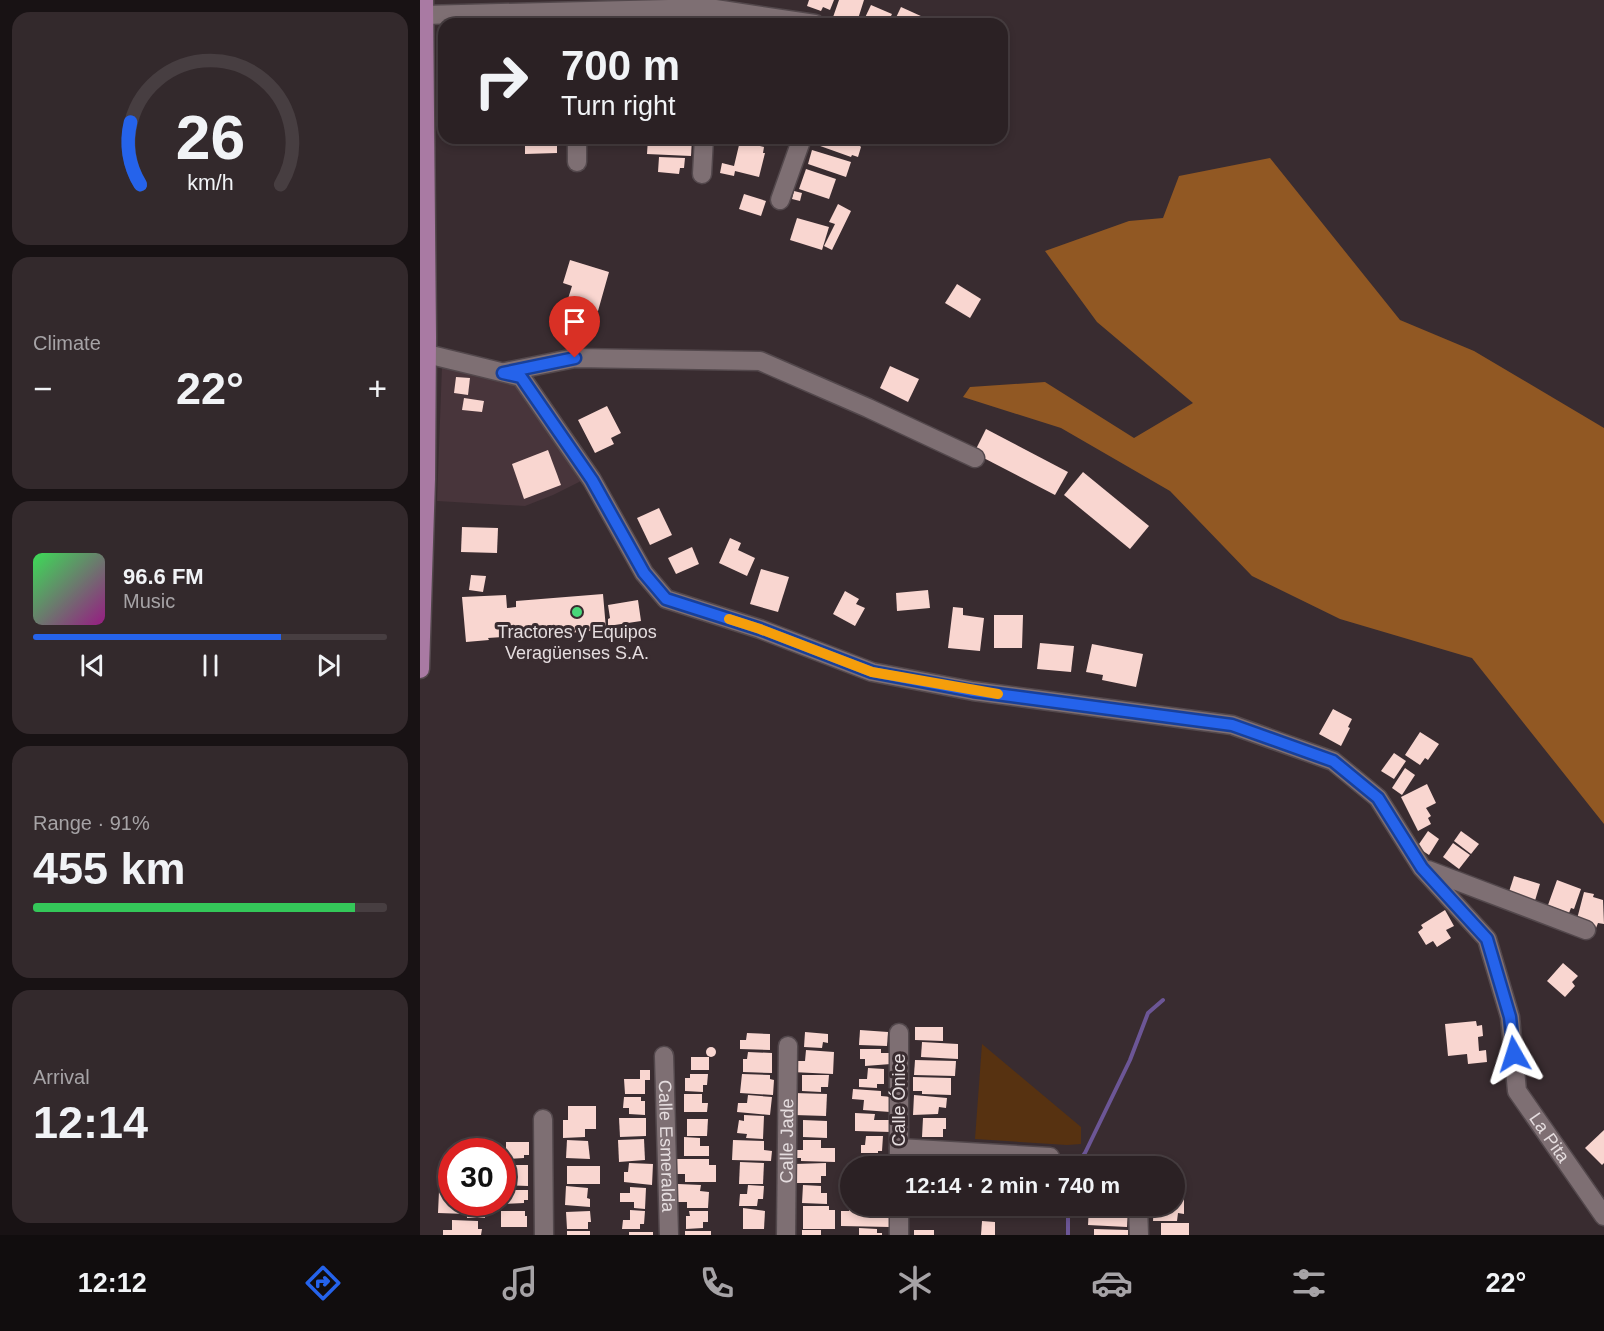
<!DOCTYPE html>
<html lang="en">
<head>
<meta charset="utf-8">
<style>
  :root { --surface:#2b2124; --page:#33292c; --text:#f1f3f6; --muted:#a6a3a6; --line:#473e41; --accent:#2563eb }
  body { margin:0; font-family:Helvetica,sans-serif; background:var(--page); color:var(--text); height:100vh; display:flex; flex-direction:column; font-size:22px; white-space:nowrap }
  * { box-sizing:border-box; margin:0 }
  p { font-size:20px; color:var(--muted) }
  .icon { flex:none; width:33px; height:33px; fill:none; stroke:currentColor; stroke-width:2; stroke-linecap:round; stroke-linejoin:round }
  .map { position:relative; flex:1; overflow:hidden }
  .sheet { display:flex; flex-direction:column; gap:12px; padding:12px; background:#181214; width:420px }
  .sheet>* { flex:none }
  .banner { position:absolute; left:18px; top:18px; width:570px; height:126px; border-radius:18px; box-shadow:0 3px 9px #0003,0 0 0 2px var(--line); background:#2b2124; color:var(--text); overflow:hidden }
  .speed { position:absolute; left:18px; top:1138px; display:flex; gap:12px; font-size:30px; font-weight:700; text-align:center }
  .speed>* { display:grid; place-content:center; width:78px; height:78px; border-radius:50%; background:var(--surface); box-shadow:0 3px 9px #0003,0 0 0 2px var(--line); line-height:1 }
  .speed .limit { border:9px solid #d22; background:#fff; color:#111 }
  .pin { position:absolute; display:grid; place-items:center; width:51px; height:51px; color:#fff; margin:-62px -26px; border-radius:50% 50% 50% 0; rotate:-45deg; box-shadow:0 0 6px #0007 }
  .pin .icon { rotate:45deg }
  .me { position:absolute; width:66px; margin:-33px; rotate:354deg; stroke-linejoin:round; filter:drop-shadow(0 0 4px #0008) }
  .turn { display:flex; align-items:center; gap:21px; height:126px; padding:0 24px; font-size:27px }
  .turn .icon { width:78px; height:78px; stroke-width:2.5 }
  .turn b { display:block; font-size:42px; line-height:51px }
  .big { font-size:45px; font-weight:700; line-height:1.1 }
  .sheet .card { flex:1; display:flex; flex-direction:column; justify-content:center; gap:9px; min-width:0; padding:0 21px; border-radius:18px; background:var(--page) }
  .sheet .dial { align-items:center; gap:0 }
  .dial svg { height:156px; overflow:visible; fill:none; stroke:var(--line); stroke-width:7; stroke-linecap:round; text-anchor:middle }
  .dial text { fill:var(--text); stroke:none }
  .song { display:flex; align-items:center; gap:18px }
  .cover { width:72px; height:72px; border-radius:9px; background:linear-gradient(135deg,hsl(130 70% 55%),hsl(310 70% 35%)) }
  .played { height:6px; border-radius:3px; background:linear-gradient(90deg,var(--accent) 70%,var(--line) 70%) }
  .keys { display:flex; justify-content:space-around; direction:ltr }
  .heat { display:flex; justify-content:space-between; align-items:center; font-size:33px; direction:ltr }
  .charge { height:9px; border-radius:4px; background:linear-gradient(90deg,#34c759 91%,var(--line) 0) }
  .trip { position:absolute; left:420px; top:1156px; width:345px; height:60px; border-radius:30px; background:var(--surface); box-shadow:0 3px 9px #0003,0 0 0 2px var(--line); font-weight:700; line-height:60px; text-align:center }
  .dock { display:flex; height:96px; justify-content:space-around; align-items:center; background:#110d0e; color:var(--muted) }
  .dock .icon { width:42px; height:42px }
  .dock .active { color:var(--accent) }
  .dock b { font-size:27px; color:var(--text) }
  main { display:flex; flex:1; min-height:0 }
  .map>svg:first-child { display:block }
  .built { fill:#48353b }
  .green { fill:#573211 }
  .forest { fill:#915823 }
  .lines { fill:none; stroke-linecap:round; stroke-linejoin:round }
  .stream { stroke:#6c5696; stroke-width:4 }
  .building { fill:#f9d6d0 }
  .minor-casing { stroke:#53484c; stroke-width:21 }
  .major-casing { stroke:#53484c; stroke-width:21 }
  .minor { stroke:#7e6f73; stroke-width:18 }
  .major { stroke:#a97aa3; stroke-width:18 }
  .route-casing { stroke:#184099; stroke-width:15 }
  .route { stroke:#2563eb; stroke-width:10 }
  .slow { stroke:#f59e0b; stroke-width:10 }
  .poi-dot { fill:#48d779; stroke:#392c30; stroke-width:2 }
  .labels { text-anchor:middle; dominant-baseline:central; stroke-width:6; stroke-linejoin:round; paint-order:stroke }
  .poi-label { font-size:18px; fill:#e5dddf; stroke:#392c30 }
  .street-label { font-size:18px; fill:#e5dddf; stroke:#392c30 }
</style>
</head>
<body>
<main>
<section class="sheet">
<div class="card dial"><svg viewBox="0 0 100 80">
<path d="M14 69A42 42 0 1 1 86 69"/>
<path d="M14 69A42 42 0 0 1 9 37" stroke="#2563eb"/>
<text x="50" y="56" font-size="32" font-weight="700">26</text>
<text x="50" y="72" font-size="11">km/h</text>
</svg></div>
<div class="card"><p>Climate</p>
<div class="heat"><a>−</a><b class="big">22°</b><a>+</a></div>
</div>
<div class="card">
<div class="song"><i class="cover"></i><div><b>96.6 FM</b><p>Music</p></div></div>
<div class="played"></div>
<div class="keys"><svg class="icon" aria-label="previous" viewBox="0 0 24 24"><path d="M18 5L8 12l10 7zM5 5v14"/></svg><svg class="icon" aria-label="pause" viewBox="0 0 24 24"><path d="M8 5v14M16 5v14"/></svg><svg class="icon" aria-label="next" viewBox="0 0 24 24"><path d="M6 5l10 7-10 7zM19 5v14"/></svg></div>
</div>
<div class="card"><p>Range · 91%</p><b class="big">455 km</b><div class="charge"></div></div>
<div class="card"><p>Arrival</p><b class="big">12:14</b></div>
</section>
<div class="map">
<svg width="1184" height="1235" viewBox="0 0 1184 1235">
  <rect width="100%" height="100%" fill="#392c30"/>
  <polygon class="built" points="22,367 95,383 163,480 133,495 105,506 17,501"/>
  <polygon class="green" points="562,1044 661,1127 661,1144 647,1145 555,1139"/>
  <polygon class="forest" points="850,158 980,320 1054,351 1184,428 1184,824 1052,658 920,619 832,576 750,491 641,428 543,397 550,387 625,382 714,438 773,403 677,322 625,251 709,221 743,218 759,176"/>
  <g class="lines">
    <g class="stream">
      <polyline points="655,1167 665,1153 710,1060 728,1013 743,1000"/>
      <polyline points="648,1235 648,1206"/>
    </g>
  </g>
  <g class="building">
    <polygon points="389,0 414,0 410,10 403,7 401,11 387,6"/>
    <polygon points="419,0 444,0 437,22 430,20 429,24 424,24 412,20"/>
    <polygon points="451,5 472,14 467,24 442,24"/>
    <polygon points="481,7 503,17 500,24 473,24"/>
    <polygon points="105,138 134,138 134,142 137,142 137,153 105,154"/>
    <polygon points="228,138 272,138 271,156 227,154"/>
    <polygon points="391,138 432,138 441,142 440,146 441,147 438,157 432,155 431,157 389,142"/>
    <polygon points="320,141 344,147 343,153 345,153 339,177 315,171 314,176 300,173 302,163 314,166"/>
    <polygon points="392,150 431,162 426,177 388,164"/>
    <polygon points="239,157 265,158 264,168 260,168 259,174 238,172"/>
    <polygon points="386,169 416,179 409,199 379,189"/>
    <polygon points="374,191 382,193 380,201 372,199"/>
    <polygon points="324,194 346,201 341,216 319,209"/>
    <polygon points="418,204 431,211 412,250 404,246 415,224 409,222"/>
    <polygon points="377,218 409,227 402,250 370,240"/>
    <polygon points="150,260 189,272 178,311 147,302 152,286 143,283"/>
    <polygon points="537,284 561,299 550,318 525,303"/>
    <polygon points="470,366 499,379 488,402 460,388"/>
    <polygon points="36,377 50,378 48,395 34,393"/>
    <polygon points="44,398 64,401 62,412 42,410"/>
    <polygon points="187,406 201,433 191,438 194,444 175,453 158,420"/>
    <polygon points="566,429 648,472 635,495 554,453"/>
    <polygon points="128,450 141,485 104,499 92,464"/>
    <polygon points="663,472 729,526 710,549 644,495"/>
    <polygon points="239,508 252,535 230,545 217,518"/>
    <polygon points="42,527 78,528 77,553 41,552"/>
    <polygon points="310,538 321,543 318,550 335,558 327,576 299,563"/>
    <polygon points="272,547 279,564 256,574 248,558"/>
    <polygon points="341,569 369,577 358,612 330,604"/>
    <polygon points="51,575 66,576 63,592 49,590"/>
    <polygon points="508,590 510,608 477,611 476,593"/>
    <polygon points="425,591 439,599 436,604 445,608 435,626 413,614"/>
    <polygon points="183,594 186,629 140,634 140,629 98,632 98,636 68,638 69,640 46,642 42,597 86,595 87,608 96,607 96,601"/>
    <polygon points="218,600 221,621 188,626 188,619 190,618 188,605"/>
    <polygon points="533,607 543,608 543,615 564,618 560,651 528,648"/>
    <polygon points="574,615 603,615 602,648 574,648"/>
    <polygon points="620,643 654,646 651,672 617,669"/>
    <polygon points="672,644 723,654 716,687 682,680 683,675 666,672"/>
    <polygon points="913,709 932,719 928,727 930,728 921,746 899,734"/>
    <polygon points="1000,732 1019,744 1008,760 1005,758 1000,765 985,755"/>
    <polygon points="974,753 986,761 974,779 961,771"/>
    <polygon points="985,768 995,775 982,795 972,788"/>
    <polygon points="1007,784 1016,803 1006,808 1011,816 1008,818 1011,824 998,831 981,797"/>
    <polygon points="1008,831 1019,839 1009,855 997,847"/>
    <polygon points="1041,831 1059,844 1051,854 1034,841"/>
    <polygon points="1033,843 1050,855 1039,869 1023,857"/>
    <polygon points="1094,876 1120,884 1114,904 1088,895"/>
    <polygon points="1137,880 1161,889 1154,909 1151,908 1149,913 1128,905"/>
    <polygon points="1164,892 1174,894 1173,897 1183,900 1184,924 1178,923 1176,928 1164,925 1157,919"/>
    <polygon points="1025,910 1034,926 1026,930 1031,938 1017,947 1013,941 1006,945 998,932 1003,928 1001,925"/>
    <polygon points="1143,963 1158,976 1152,982 1155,986 1145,997 1127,981"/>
    <polygon points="1056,1021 1057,1026 1062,1025 1063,1036 1058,1037 1059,1051 1066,1050 1067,1062 1048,1064 1047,1054 1028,1056 1025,1024"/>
    <polygon points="495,1027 523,1027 523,1041 495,1040"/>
    <polygon points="440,1030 468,1032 467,1046 439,1045"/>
    <polygon points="385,1032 408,1034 408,1043 403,1042 402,1048 384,1047"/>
    <polygon points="327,1033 350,1034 350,1050 320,1049 320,1040 326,1040"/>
    <polygon points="502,1042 538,1044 538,1059 501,1057"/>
    <circle cx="291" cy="1052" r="5"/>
    <polygon points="440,1049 461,1049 461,1053 471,1053 471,1064 445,1066 445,1059 440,1059"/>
    <polygon points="386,1050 414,1052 413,1074 372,1072 373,1061 385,1061"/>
    <polygon points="328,1052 352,1053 352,1073 323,1072 323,1059 327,1059"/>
    <rect x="271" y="1057" width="18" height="13"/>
    <polygon points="495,1060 536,1061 535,1076 494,1075"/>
    <polygon points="448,1068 464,1069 464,1084 457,1084 457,1088 439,1087 439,1079 447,1079"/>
    <polygon points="220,1070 230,1070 230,1080 225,1080 225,1094 205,1094 204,1079 220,1079"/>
    <polygon points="270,1074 288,1074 287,1085 283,1085 283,1092 265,1091 265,1078 270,1078"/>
    <polygon points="322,1074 350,1075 350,1079 354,1080 353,1095 320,1093"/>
    <polygon points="382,1075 409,1075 408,1087 401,1087 401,1092 382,1091"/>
    <polygon points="493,1077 531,1078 531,1095 502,1094 502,1091 493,1091"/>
    <polygon points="433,1089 461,1091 461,1096 472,1097 470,1112 443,1110 444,1100 432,1099"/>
    <polygon points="374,1093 407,1094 406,1116 374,1115"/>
    <polygon points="264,1094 282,1094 282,1103 288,1103 287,1112 264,1112"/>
    <polygon points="328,1095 352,1097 350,1115 317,1112 318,1103 327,1103"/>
    <polygon points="494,1095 527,1098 526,1108 519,1107 518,1114 493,1115"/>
    <polygon points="204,1097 221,1097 221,1101 225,1101 225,1115 209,1114 209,1108 203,1108"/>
    <polygon points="148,1106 176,1106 176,1129 165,1129 165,1137 143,1138 143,1120 148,1120"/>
    <polygon points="435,1113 455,1114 454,1120 472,1120 471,1132 435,1131"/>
    <polygon points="324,1115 344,1116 343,1139 326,1138 327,1134 317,1133 319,1120 324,1121"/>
    <polygon points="199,1118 226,1118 226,1136 200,1137"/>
    <polygon points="503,1118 526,1118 526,1129 523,1129 523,1137 502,1137"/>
    <polygon points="267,1119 288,1119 287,1136 267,1136"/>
    <polygon points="383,1120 407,1121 407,1138 383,1137"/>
    <polygon points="1184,1130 1184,1163 1182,1165 1165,1148"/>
    <polygon points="446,1136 463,1136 462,1151 458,1151 458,1153 441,1153 441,1145 445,1145"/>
    <polygon points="264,1137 280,1138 280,1146 289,1146 289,1156 264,1156"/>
    <polygon points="224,1139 225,1160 199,1162 198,1140"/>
    <polygon points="147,1140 168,1141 170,1159 146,1158"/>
    <polygon points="313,1140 344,1141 344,1150 352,1151 351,1161 312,1160"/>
    <polygon points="383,1140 401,1140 401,1148 415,1148 415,1162 381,1161 381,1158 376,1158 376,1150 383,1150"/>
    <polygon points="86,1142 109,1142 109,1155 104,1155 104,1158 86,1159"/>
    <polygon points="256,1159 289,1159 289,1165 296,1165 296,1182 265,1182 265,1174 255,1174"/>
    <rect x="440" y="1160" width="17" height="7"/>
    <polygon points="320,1162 344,1163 343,1184 319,1184"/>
    <rect x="516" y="1162" width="21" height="5"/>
    <polygon points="209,1163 233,1164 232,1185 204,1182 204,1172 208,1172"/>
    <polygon points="406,1163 406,1176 401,1176 401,1183 375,1183 375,1164"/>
    <rect x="540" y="1163" width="16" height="4"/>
    <polygon points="82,1165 108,1165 108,1186 82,1185"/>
    <rect x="147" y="1166" width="33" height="18"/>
    <polygon points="25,1178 32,1179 32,1189 24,1189"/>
    <polygon points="258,1184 281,1185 280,1191 289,1192 288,1208 267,1208 267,1202 257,1202"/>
    <polygon points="328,1185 344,1186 343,1199 338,1199 337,1206 319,1206 320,1194 327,1194"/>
    <polygon points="383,1185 401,1186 401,1193 407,1193 407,1204 382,1203"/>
    <polygon points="146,1186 168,1188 167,1198 170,1199 170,1207 145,1205"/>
    <polygon points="82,1187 87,1187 87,1190 108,1190 108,1200 104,1200 104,1203 82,1204"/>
    <polygon points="210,1187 226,1188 225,1209 214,1208 214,1202 200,1202 200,1193 210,1193"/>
    <polygon points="19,1191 32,1192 32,1203 65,1203 65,1218 47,1218 47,1214 18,1213"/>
    <polygon points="754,1191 764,1191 764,1214 758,1213 757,1221 733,1221 734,1206 754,1206"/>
    <polygon points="383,1206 409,1206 409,1210 415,1210 415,1229 383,1229"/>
    <polygon points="429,1206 470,1206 470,1227 421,1226 421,1211 429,1211"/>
    <polygon points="515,1206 535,1206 535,1212 515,1211"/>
    <polygon points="594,1206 612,1206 612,1211 594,1210"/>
    <polygon points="669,1207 708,1208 707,1227 668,1225"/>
    <polygon points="323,1208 345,1211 344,1229 323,1229"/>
    <polygon points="210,1210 225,1211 224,1224 220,1224 220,1229 202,1229 203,1220 210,1220"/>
    <polygon points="81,1211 105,1211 105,1216 107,1216 107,1227 81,1227"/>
    <polygon points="170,1211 171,1222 168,1222 168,1229 147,1229 146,1212"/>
    <polygon points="269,1211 288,1211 288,1222 283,1222 283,1228 266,1229 266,1216 270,1216"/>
    <polygon points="32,1220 58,1221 58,1229 62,1229 61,1235 23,1235 23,1230 32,1230"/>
    <polygon points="562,1221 575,1222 575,1235 561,1235"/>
    <rect x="741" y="1223" width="28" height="12"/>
    <polygon points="439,1228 457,1229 457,1233 462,1233 462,1235 439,1235"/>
    <polygon points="674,1229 708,1230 708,1235 674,1235"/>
    <rect x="382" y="1230" width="19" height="5"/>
    <rect x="494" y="1230" width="20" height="5"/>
    <rect x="147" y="1231" width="23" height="4"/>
    <rect x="265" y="1231" width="26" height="4"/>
    <rect x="209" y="1232" width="24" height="3"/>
  </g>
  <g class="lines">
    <defs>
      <g id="minor">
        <polyline points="3,15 289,8 395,24"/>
        <polyline points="157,162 157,138"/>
        <polyline points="282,174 284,138"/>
        <polyline points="360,200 382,138"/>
        <path id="s1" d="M7 354 101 377 172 480 224 573 246 599 340 629 452 672 553 691 812 725 913 761 958 798 1002 868 1067 939 1090 1017 1097 1091 1184 1216"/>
        <polyline points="85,372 155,358 340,361 448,408 555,458"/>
        <polyline points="1008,870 1166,930"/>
        <polyline points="479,1033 479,1167"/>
        <path id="s2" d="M244 1056 249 1235"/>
        <polyline points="123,1119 124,1235"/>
        <polyline points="479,1148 630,1157"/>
        <polyline points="479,1206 479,1235"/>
        <polyline points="718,1206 719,1235"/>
        <path id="s3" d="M366 1235 368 1046"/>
      </g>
      <polyline id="major" points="0,669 6,479 7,337 4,0"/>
    </defs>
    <use href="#minor" class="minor-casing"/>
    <use href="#major" class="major-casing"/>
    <use href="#minor" class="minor"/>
    <use href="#major" class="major"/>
  </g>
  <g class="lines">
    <defs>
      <polyline id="route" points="155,358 83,373 101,377 172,480 224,573 246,599 340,629 452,672 553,691 812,725 913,761 958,798 1002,868 1067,939 1090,1017 1094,1054"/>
    </defs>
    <use href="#route" class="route-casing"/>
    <use href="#route" class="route"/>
    <polyline class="slow" points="309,619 340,629 452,672 578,694"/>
  </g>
  <circle class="poi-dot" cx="157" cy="612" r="6"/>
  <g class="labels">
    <g class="poi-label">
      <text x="157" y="632">Tractores y Equipos<tspan x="157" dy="21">Veragüenses S.A.</tspan></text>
    </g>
    <g class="street-label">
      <text transform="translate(479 1100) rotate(-90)">Calle Ónice</text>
      <text stroke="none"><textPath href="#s1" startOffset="1502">La Pita</textPath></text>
      <text stroke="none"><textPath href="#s3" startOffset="94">Calle Jade</textPath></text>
      <text stroke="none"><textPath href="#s2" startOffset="90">Calle Esmeralda</textPath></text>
    </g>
  </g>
</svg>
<div class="speed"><div class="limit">30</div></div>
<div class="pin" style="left:155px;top:358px;background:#d93025"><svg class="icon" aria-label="arrive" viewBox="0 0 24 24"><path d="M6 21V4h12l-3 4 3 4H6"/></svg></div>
<svg class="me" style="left:1094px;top:1054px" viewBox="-20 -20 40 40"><path d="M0-17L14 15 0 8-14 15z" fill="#2563eb" stroke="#fff" stroke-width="4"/></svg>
<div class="trip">12:14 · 2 min · 740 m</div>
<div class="banner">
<div class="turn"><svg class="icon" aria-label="right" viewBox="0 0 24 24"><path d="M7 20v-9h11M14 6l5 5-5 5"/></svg><div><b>700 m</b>Turn right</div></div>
</div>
</div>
</main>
<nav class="dock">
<b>12:12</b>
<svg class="icon active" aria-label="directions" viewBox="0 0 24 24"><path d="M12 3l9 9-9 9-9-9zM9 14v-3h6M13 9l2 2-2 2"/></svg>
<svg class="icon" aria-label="music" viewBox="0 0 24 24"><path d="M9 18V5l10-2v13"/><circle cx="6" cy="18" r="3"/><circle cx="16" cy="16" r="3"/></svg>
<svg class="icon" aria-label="phone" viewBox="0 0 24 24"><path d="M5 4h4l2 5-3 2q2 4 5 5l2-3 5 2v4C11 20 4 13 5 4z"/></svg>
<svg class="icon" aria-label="climate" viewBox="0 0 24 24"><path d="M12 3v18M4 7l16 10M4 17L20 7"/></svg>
<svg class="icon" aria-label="car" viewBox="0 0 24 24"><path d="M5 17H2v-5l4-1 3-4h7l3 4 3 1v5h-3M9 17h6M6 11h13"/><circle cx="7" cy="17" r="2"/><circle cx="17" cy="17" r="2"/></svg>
<svg class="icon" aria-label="filters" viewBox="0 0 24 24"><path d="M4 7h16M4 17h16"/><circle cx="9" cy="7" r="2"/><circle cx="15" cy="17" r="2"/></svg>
<b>22°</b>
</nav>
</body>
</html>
